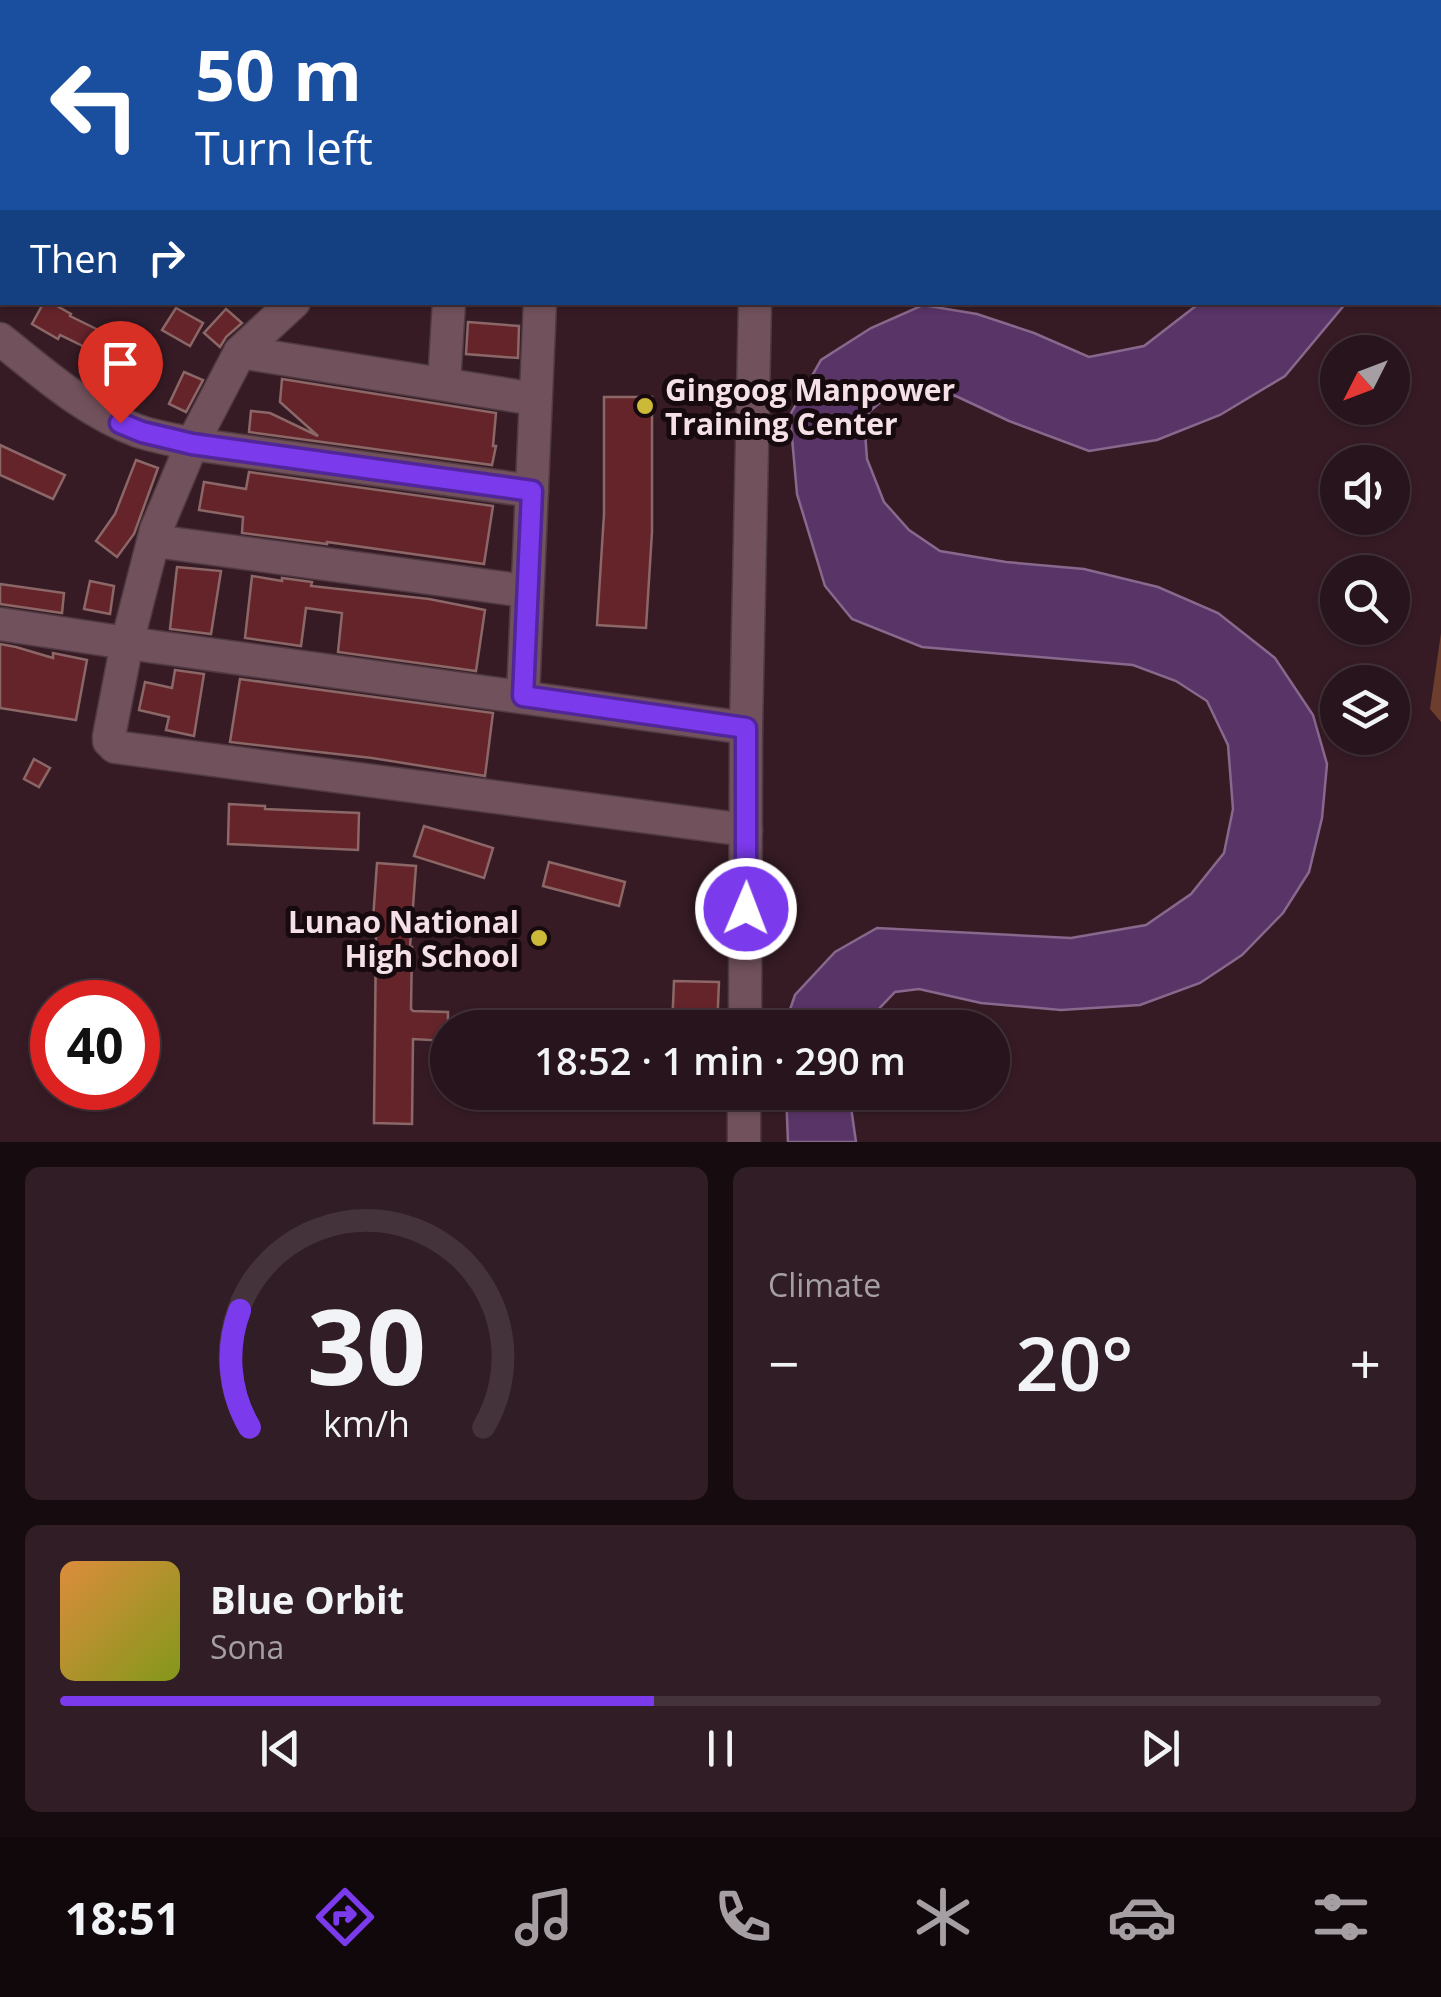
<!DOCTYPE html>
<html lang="en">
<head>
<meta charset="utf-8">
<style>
  :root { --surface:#28141c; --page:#301d25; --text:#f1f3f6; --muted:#a59ea3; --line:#44333b; --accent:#7c3aed }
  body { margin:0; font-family:"Open Sans",sans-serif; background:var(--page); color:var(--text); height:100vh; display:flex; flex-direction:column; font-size:38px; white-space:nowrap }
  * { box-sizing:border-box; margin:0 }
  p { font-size:32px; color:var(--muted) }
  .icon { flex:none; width:55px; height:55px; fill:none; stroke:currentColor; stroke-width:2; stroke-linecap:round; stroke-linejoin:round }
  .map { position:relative; height:1142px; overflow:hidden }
  .drawer { display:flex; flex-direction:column; gap:25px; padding:25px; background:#160b0f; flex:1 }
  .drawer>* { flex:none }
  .guide { position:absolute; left:0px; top:0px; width:1442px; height:305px; box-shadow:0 2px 8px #0004,0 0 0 2px var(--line); background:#1a4fa0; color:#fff; overflow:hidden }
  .needle { width:65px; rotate:228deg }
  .tools { position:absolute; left:1320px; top:335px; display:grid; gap:20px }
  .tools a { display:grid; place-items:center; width:90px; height:90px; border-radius:50%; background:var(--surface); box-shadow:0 2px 8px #0004,0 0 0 2px var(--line); font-size:50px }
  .speed { position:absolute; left:30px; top:980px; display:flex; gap:20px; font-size:50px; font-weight:700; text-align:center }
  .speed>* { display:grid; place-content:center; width:130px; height:130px; border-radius:50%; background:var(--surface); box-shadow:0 2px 8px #0004,0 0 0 2px var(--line); line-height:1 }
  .speed .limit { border:15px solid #d22; background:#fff; color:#111 }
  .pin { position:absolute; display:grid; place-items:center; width:85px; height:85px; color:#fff; margin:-102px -42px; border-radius:50% 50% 50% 0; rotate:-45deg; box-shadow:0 0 10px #0007 }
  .pin .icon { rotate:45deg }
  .me { position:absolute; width:110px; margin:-55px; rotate:1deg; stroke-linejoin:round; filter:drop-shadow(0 0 8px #0008) }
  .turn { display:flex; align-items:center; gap:35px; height:210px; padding:0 30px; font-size:45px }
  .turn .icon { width:130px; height:130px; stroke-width:2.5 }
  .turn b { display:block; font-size:70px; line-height:85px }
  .then { display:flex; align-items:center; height:95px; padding:0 30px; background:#0003; gap:20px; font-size:38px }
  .big { font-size:75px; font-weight:600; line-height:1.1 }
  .drawer .card { flex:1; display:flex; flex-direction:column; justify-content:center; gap:15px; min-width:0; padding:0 35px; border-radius:15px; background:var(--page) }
  .drawer .dial { align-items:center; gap:0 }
  .dial svg { height:260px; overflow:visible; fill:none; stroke:var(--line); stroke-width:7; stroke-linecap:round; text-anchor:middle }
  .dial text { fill:var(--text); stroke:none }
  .song { display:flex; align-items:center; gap:30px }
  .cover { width:120px; height:120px; border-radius:15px; background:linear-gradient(135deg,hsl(30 70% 55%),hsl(70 70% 35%)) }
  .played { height:10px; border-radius:5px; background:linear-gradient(90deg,var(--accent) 45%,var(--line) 45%) }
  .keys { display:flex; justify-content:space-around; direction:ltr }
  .heat { display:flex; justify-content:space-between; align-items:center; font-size:55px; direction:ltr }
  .drawer .tiles { flex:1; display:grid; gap:25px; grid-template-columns:1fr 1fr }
  .card:last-child { grid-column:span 2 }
  .trip { position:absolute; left:430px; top:1010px; width:580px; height:100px; border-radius:50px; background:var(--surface); box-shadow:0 2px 8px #0004,0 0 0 2px var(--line); font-weight:600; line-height:100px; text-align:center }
  .tab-bar { display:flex; height:160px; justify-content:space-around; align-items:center; background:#10080b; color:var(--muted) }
  .tab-bar .icon { width:70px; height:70px }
  .tab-bar .active { color:var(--accent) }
  .tab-bar b { font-size:45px; color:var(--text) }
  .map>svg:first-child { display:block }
  .green { fill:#6d3d2e }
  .water { fill:#593467; stroke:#88688d; stroke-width:2.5 }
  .building { fill:#64242a; stroke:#8b6767; stroke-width:2.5 }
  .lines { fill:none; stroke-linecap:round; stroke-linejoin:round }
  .minor-casing { stroke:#503a42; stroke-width:35 }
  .minor { stroke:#71515c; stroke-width:32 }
  .route-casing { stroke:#51269a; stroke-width:25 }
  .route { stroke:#7c3aed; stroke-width:18 }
  .poi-dot { fill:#cdb938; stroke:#160a0e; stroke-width:4 }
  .labels { text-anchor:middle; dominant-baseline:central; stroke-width:10; stroke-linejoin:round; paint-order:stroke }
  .poi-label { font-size:30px; font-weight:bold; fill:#f4e0e6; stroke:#160a0e; text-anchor:start }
</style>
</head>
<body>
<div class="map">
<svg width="1441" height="1142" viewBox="0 0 1441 1142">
  <rect width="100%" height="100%" fill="#361b25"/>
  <polygon class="green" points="1441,633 1441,722 1430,709"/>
  <g class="water">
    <polygon points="1201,302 1346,303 1285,376 1220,415 1157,440 1089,451 1009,421 958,397 933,388 910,389 884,399 869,412 865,432 867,459 884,502 909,530 940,551 1006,562 1084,569 1158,587 1218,613 1275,658 1313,715 1327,764 1322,818 1309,872 1283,913 1242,955 1200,983 1140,1005 1061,1010 981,1003 919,989 895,992 874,1014 867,1027 784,1027 795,995 835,952 877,928 1071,938 1146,925 1191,894 1224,853 1233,809 1228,745 1207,701 1176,681 1133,665 922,647 852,619 825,586 797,494 790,415 821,360 871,328 923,305 977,314 1034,333 1089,357 1144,346"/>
    <polygon points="786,1093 849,1093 856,1142 788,1142"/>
  </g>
  <g class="building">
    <polygon points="44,302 50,302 71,314 70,316 139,350 130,369 60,335 58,339 32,324"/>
    <polygon points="176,308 203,323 190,346 162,330"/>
    <polygon points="226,309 242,323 226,337 220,347 204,333"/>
    <polygon points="468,322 519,326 518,358 466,354"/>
    <polygon points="184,372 203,380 186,412 169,404"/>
    <polygon points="282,379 496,413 493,446 496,446 492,465 249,432 251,411 270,413 318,436 280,402"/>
    <polygon points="604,397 652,397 652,532 646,628 597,625 604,514"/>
    <polygon points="0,445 65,475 53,499 0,475"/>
    <polygon points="136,460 158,468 134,534 117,557 96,541 115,514"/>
    <polygon points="249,472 493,506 484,564 327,542 327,544 242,533 243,517 199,510 204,482 246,489"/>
    <polygon points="177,567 221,571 211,634 170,629"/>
    <polygon points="252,576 282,581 282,578 312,582 311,586 429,599 485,610 476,671 338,652 342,613 306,608 301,646 245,638"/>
    <polygon points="90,581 114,586 110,614 84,609"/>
    <polygon points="0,584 64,593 62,613 0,604"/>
    <polygon points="0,644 16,647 53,658 53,653 87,660 76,720 0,708"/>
    <polygon points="175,670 204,674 194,736 166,730 169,717 139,710 145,682 172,688"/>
    <polygon points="240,679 493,713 485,776 372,758 230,742"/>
    <polygon points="34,759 50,768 39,787 24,779"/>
    <polygon points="229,804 265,806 265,809 359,813 358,850 228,844"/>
    <polygon points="424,826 493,848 484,878 414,856"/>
    <polygon points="549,862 625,882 619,906 543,886"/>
    <polygon points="377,863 416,866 410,947 412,947 411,1009 413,1011 448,1012 448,1041 413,1039 412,1124 374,1123 376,934 372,934"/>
    <polygon points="674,981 719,982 717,1028 672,1028"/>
  </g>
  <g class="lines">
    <defs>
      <g id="minor">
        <polyline points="383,2 396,0"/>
        <polyline points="765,2 765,0"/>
        <polyline points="294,302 240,352 192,444 532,491"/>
        <path d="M0 339C43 373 86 412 138 431 156 437 175 440 192 444L156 530 127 643 746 728"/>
        <polyline points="240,352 535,399"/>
        <polyline points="444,384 449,302"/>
        <polyline points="154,541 526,591"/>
        <polyline points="0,624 127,643 109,736 109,741 115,747 746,830"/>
        <polyline points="523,696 540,302"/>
        <polyline points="745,1028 746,728 755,302"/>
        <polyline points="744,1142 744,1092"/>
      </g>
    </defs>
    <use href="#minor" class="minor-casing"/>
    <use href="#minor" class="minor"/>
  </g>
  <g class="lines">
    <defs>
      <polyline id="route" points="120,423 142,432 192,444 532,491 523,696 746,728 746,909"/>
    </defs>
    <use href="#route" class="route-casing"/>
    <use href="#route" class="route"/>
  </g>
  <g class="poi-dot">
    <circle cx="645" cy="406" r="10"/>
    <circle cx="539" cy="938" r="10"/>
  </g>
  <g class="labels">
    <g class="poi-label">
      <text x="665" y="389">Gingoog Manpower<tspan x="665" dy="34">Training Center</tspan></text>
      <text x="519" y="921" text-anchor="end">Lunao National<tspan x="519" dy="34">High School</tspan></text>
    </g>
  </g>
</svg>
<div class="tools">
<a><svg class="needle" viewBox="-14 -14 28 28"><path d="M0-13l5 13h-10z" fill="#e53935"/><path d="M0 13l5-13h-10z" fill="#a59ea3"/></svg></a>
<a><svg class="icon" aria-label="sound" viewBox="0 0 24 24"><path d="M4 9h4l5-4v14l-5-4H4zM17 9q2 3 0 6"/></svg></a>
<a><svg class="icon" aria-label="search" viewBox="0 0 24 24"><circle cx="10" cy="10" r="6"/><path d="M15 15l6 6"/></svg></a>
<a><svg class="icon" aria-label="layers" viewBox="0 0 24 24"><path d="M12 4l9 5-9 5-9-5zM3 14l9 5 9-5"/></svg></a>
</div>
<div class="speed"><div class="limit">40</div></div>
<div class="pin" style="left:120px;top:423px;background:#d93025"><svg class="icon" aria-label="arrive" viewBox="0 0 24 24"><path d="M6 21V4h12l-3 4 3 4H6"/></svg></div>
<svg class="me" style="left:746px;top:909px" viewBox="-20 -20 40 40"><circle r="17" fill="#7c3aed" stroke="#fff" stroke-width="3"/><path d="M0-11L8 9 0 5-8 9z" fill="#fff"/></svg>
<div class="trip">18:52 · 1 min · 290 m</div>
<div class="guide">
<div class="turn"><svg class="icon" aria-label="left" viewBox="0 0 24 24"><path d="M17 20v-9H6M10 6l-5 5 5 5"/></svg><div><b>50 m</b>Turn left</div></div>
<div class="then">Then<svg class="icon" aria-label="right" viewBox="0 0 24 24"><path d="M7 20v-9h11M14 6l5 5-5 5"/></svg></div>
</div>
</div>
<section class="drawer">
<div class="tiles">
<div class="card dial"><svg viewBox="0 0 100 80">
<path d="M14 69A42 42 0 1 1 86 69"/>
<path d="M14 69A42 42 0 0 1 11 33" stroke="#7c3aed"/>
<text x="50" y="56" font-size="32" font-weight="700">30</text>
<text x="50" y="72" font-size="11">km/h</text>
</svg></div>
<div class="card"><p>Climate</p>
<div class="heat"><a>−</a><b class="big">20°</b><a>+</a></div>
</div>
<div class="card">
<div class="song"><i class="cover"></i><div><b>Blue Orbit</b><p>Sona</p></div></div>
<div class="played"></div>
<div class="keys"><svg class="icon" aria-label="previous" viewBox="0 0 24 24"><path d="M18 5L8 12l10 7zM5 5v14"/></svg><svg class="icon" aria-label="pause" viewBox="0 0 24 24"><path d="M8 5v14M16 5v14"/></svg><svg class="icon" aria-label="next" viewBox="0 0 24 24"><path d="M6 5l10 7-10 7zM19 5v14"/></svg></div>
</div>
</div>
</section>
<nav class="tab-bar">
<b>18:51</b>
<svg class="icon active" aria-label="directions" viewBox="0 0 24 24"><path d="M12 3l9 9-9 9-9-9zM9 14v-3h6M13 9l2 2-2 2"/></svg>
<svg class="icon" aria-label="music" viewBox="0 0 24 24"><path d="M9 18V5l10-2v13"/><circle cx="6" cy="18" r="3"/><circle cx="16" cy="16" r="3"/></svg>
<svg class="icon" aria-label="phone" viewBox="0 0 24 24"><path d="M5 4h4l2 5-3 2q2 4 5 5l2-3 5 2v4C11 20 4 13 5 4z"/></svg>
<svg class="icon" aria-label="climate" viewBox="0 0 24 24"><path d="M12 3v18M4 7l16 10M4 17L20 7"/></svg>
<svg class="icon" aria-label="car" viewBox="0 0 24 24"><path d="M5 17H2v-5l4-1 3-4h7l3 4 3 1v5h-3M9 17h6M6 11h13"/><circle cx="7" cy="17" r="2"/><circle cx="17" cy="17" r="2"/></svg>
<svg class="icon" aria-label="filters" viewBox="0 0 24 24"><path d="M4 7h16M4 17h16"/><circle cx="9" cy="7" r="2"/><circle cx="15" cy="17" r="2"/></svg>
</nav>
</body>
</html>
